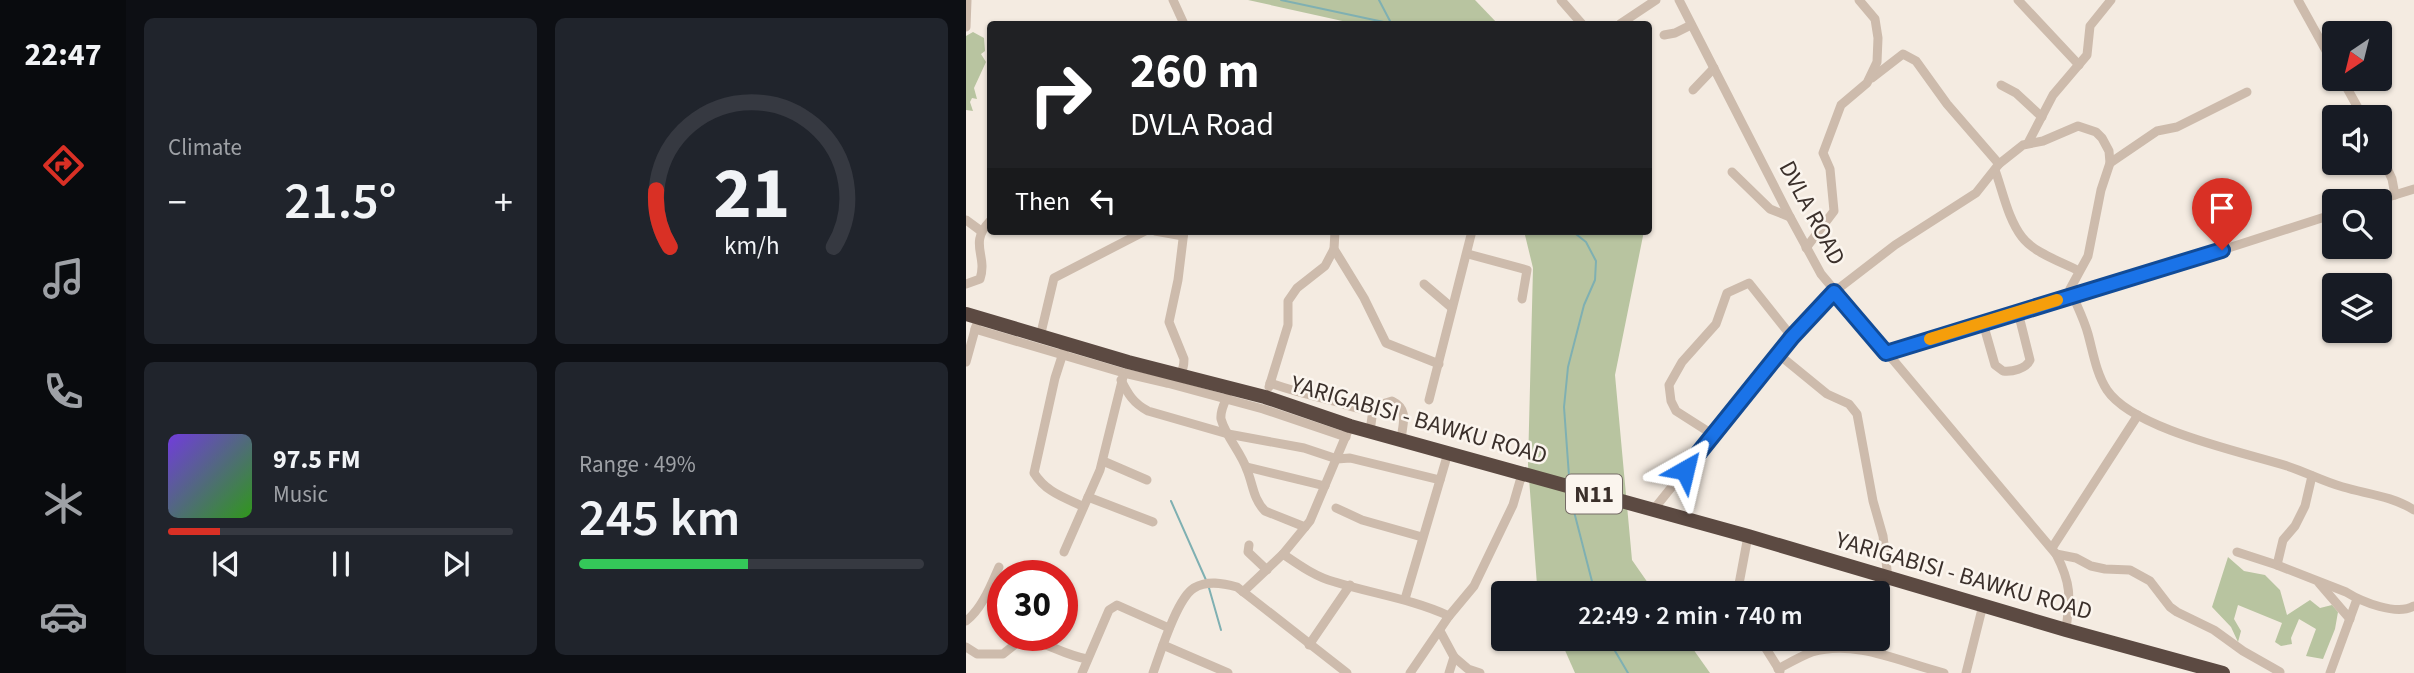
<!DOCTYPE html>
<html lang="en">
<head>
<meta charset="utf-8">
<style>
  :root { --surface:#171b24; --page:#20242c; --text:#f1f3f6; --muted:#9ea1a6; --line:#363941; --accent:#d93025 }
  body { margin:0; font-family:"Source Sans 3",sans-serif; background:var(--page); color:var(--text); height:100vh; display:flex; flex-direction:column; font-size:26px; white-space:nowrap }
  * { box-sizing:border-box; margin:0 }
  p { font-size:23px; color:var(--muted) }
  .icon { flex:none; width:38px; height:38px; fill:none; stroke:currentColor; stroke-width:2; stroke-linecap:round; stroke-linejoin:round }
  .map { position:relative; flex:1; overflow:hidden }
  .details { display:flex; flex-direction:column; gap:18px; padding:18px; background:#0d0f14; width:840px }
  .details>* { flex:none }
  .banner { position:absolute; left:21px; top:21px; width:665px; height:214px; border-radius:7px; box-shadow:0 2px 5px #0004; background:#202124; color:#fff; overflow:hidden }
  .needle { width:46px; rotate:215deg }
  .controls { position:absolute; left:1356px; top:21px; display:grid; gap:14px }
  .controls a { display:grid; place-items:center; width:70px; height:70px; border-radius:7px; background:var(--surface); box-shadow:0 2px 5px #0004; font-size:35px }
  .speed { position:absolute; left:21px; top:560px; display:flex; gap:14px; font-size:35px; font-weight:700; text-align:center }
  .speed>* { display:grid; place-content:center; width:91px; height:91px; border-radius:50%; background:var(--surface); box-shadow:0 2px 5px #0004; line-height:1 }
  .speed .limit { border:10px solid #d22; background:#fff; color:#111 }
  .pin { position:absolute; display:grid; place-items:center; width:60px; height:60px; color:#fff; margin:-72px -30px; border-radius:50% 50% 50% 0; rotate:-45deg; box-shadow:0 0 7px #0007 }
  .pin .icon { rotate:45deg }
  .me { position:absolute; width:77px; margin:-38px; rotate:37deg; stroke-linejoin:round; filter:drop-shadow(0 0 5px #0008) }
  .turn { display:flex; align-items:center; gap:24px; height:147px; padding:0 28px; font-size:32px }
  .turn .icon { width:91px; height:91px; stroke-width:2.5 }
  .turn b { display:block; font-size:49px; line-height:60px }
  .then { display:flex; align-items:center; height:66px; padding:0 28px; background:#0003; gap:14px; font-size:26px }
  .big { font-size:52px; font-weight:600; line-height:1.1 }
  .details .widget { flex:1; display:flex; flex-direction:column; justify-content:center; gap:10px; min-width:0; padding:0 24px; border-radius:10px; background:var(--page) }
  .details .dial { align-items:center; gap:0 }
  .dial svg { height:182px; overflow:visible; fill:none; stroke:var(--line); stroke-width:7; stroke-linecap:round; text-anchor:middle }
  .dial text { fill:var(--text); stroke:none }
  .song { display:flex; align-items:center; gap:21px }
  .cover { width:84px; height:84px; border-radius:10px; background:linear-gradient(135deg,hsl(260 70% 55%),hsl(110 70% 35%)) }
  .played { height:7px; border-radius:4px; background:linear-gradient(90deg,var(--accent) 15%,var(--line) 15%) }
  .keys { display:flex; justify-content:space-around; direction:ltr }
  .heat { display:flex; justify-content:space-between; align-items:center; font-size:38px; direction:ltr }
  .charge { height:10px; border-radius:5px; background:linear-gradient(90deg,#34c759 49%,var(--line) 0) }
  .details .tiles { flex:1; display:grid; gap:18px; grid-template-columns:repeat(2,1fr) }
  .trip { position:absolute; left:525px; top:581px; width:399px; height:70px; border-radius:7px; background:var(--surface); box-shadow:0 2px 5px #0004; font-weight:600; line-height:70px; text-align:center }
  main { display:flex; flex:1; min-height:0 }
  .dock { display:flex; flex-direction:column; width:126px; justify-content:space-around; align-items:center; background:#090b0e; color:var(--muted) }
  .dock .icon { width:49px; height:49px }
  .dock .active { color:var(--accent) }
  .dock b { font-size:32px; color:var(--text) }
  .map>svg:first-child { display:block }
  .green { fill:#b8c4a0 }
  .lines { fill:none; stroke-linecap:round; stroke-linejoin:round }
  .stream { stroke:#7fb0b2; stroke-width:2 }
  .minor { stroke:#cdbbac; stroke-width:9 }
  .highway { stroke:#5c4a42; stroke-width:14 }
  .route-casing { stroke:#114b97; stroke-width:18 }
  .route { stroke:#1a73e8; stroke-width:12 }
  .slow { stroke:#f59e0b; stroke-width:12 }
  .labels { text-anchor:middle; dominant-baseline:central; stroke-width:5; stroke-linejoin:round; paint-order:stroke }
  .shield { fill:#fbf5ee; stroke:#756b66; stroke-width:2 }
  .shield-label { font-size:23px; font-weight:bold; fill:#3b302b }
  .street-label { font-size:24px; fill:#3b302b; stroke:#fbf5ee }
</style>
</head>
<body>
<main>
<nav class="dock">
<b>22:47</b>
<svg class="icon active" aria-label="directions" viewBox="0 0 24 24"><path d="M12 3l9 9-9 9-9-9zM9 14v-3h6M13 9l2 2-2 2"/></svg>
<svg class="icon" aria-label="music" viewBox="0 0 24 24"><path d="M9 18V5l10-2v13"/><circle cx="6" cy="18" r="3"/><circle cx="16" cy="16" r="3"/></svg>
<svg class="icon" aria-label="phone" viewBox="0 0 24 24"><path d="M5 4h4l2 5-3 2q2 4 5 5l2-3 5 2v4C11 20 4 13 5 4z"/></svg>
<svg class="icon" aria-label="climate" viewBox="0 0 24 24"><path d="M12 3v18M4 7l16 10M4 17L20 7"/></svg>
<svg class="icon" aria-label="car" viewBox="0 0 24 24"><path d="M5 17H2v-5l4-1 3-4h7l3 4 3 1v5h-3M9 17h6M6 11h13"/><circle cx="7" cy="17" r="2"/><circle cx="17" cy="17" r="2"/></svg>
</nav>
<section class="details">
<div class="tiles">
<div class="widget"><p>Climate</p>
<div class="heat"><a>−</a><b class="big">21.5°</b><a>+</a></div>
</div>
<div class="widget dial"><svg viewBox="0 0 100 80">
<path d="M14 69A42 42 0 1 1 86 69"/>
<path d="M14 69A42 42 0 0 1 8 44" stroke="#d93025"/>
<text x="50" y="56" font-size="32" font-weight="700">21</text>
<text x="50" y="72" font-size="11">km/h</text>
</svg></div>
<div class="widget">
<div class="song"><i class="cover"></i><div><b>97.5 FM</b><p>Music</p></div></div>
<div class="played"></div>
<div class="keys"><svg class="icon" aria-label="previous" viewBox="0 0 24 24"><path d="M18 5L8 12l10 7zM5 5v14"/></svg><svg class="icon" aria-label="pause" viewBox="0 0 24 24"><path d="M8 5v14M16 5v14"/></svg><svg class="icon" aria-label="next" viewBox="0 0 24 24"><path d="M6 5l10 7-10 7zM19 5v14"/></svg></div>
</div>
<div class="widget"><p>Range · 49%</p><b class="big">245 km</b><div class="charge"></div></div>
</div>
</section>
<div class="map">
<svg width="1448" height="673" viewBox="0 0 1448 673">
  <rect width="100%" height="100%" fill="#f4ebe1"/>
  <g class="green">
    <polygon points="282,0 509,0 532,24 390,24"/>
    <polygon points="7,32 18,38 19,51 15,54 20,62 8,88 11,99 6,98 4,102 7,111 0,110 0,36"/>
    <polygon points="558,231 678,231 649,375 666,560 689,593 574,593 571,585 562,465 567,268"/>
    <polygon points="1262,557 1278,571 1299,575 1314,590 1321,615 1344,600 1354,608 1366,605 1372,612 1369,629 1357,659 1340,656 1350,629 1333,619 1325,638 1326,644 1315,646 1309,642 1316,623 1272,605 1268,619 1275,631 1272,642 1265,627 1246,607"/>
    <polygon points="594,639 720,639 744,673 609,673"/>
  </g>
  <g class="lines">
    <g class="stream">
      <polyline points="315,0 427,24"/>
      <polyline points="413,0 424,21"/>
      <polyline points="603,476 598,407 602,367 618,305 629,280 630,261 620,242 606,231"/>
      <polyline points="604,496 629,593"/>
      <polyline points="205,501 240,580"/>
      <polyline points="243,588 255,630"/>
      <polyline points="642,639 662,673"/>
    </g>
    <g class="minor">
      <polyline points="207,0 218,24"/>
      <polyline points="595,0 616,24"/>
      <path d="M713 0 824 217 855 274 1090 554C1106 585 1104 597 1100 630"/>
      <polyline points="1052,0 1113,65"/>
      <polyline points="1332,0 1368,65"/>
      <polyline points="654,24 690,0"/>
      <polyline points="0,27 1,0"/>
      <polyline points="698,35 709,33 725,25"/>
      <polyline points="906,78 937,54 950,61 981,104 1033,164"/>
      <polyline points="1376,79 1397,117"/>
      <polyline points="1035,85 1050,93 1076,117"/>
      <polyline points="727,90 748,68"/>
      <polyline points="1062,143 1087,95 1121,55 1124,26 1145,0"/>
      <polyline points="1414,153 1426,179 1429,195"/>
      <polyline points="1144,163 1191,131 1211,127 1281,92"/>
      <path d="M1029 170C1037 192 1042 219 1056 237 1068 253 1096 262 1113 271"/>
      <polyline points="766,172 804,209 824,217"/>
      <polyline points="1409,201 1448,189"/>
      <polyline points="0,220 15,231"/>
      <polyline points="189,231 217,236"/>
      <polyline points="369,231 368,249 398,298 420,343 473,364"/>
      <polyline points="840,248 868,211 864,169 857,153 875,105 901,83 911,62 912,38 909,19 893,0"/>
      <polyline points="502,254 561,270 556,299"/>
      <path d="M0 284 14 279C22 255 2 244 24 221"/>
      <polyline points="458,284 485,307"/>
      <path d="M1017 323 1029 365 1037 371C1046 372 1060 369 1064 360L1052 312"/>
      <path d="M9 329 158 373 201 383C213 380 218 371 218 359L203 322 212 280 218 231"/>
      <polyline points="74,337 88,278 179,231"/>
      <path d="M98 350 89 378 68 473C80 492 97 497 116 506"/>
      <polyline points="920,353 1222,261 1368,214"/>
      <polyline points="812,354 861,394 883,404 891,414 907,501 917,536 922,578"/>
      <polyline points="0,362 10,326"/>
      <path d="M155 380C162 394 167 403 182 411L262 434 338 448 371 459 384 458 474 480"/>
      <polyline points="201,383 297,409 380,437"/>
      <path d="M304 383C324 390 343 395 364 400 378 403 392 411 407 410L413 405 426 401C443 409 437 423 435 439"/>
      <polyline points="303,387 322,325 322,301 331,288 359,266 368,249"/>
      <path d="M261 397C258 404 254 411 255 419 260 437 275 452 281 470 287 484 287 499 299 511L339 527"/>
      <polyline points="463,400 506,231"/>
      <polyline points="404,431 407,410"/>
      <polyline points="746,434 710,411 705,401 703,385 716,362 750,324 761,293 783,283 826,337"/>
      <polyline points="137,461 181,480"/>
      <polyline points="281,467 359,486"/>
      <polyline points="122,497 187,522"/>
      <polyline points="370,508 396,520 456,537"/>
      <path d="M688 509 826 337 868 292 929 245 1010 193 1033 164 1057 145 1077 141 1112 126 1130 132 1136 138 1143 151 1144 163 1135 190 1122 256 1104 289C1110 304 1118 319 1122 334 1127 352 1130 373 1141 390 1167 429 1276 452 1321 466 1340 472 1358 482 1377 487 1401 494 1426 496 1448 510"/>
      <polyline points="283,545 282,552 301,570"/>
      <polyline points="1086,548 1172,415"/>
      <polyline points="98,552 134,470 157,377"/>
      <path d="M1271 552 1311 565 1380 592C1396 602 1431 616 1448 606"/>
      <path d="M317 554C333 565 350 577 369 582 408 594 446 599 483 616"/>
      <polyline points="1090,554 1110,558 1125,566 1139,569 1164,570 1184,581 1204,607 1211,612 1248,630 1277,651 1314,672"/>
      <polyline points="1311,565 1317,540 1329,526 1339,506 1346,476"/>
      <polyline points="1353,583 1384,619"/>
      <polyline points="277,592 317,554 344,521 384,426"/>
      <polyline points="773,593 773,584 782,536"/>
      <polyline points="439,599 482,453"/>
      <path d="M0 621C16 609 25 585 33 567"/>
      <polyline points="474,631 488,657 483,673"/>
      <polyline points="794,639 814,671"/>
      <polyline points="197,645 262,673"/>
      <polyline points="343,645 384,585"/>
      <path d="M0 647 11 654H37L57 638C80 642 98 655 121 659"/>
      <polyline points="488,657 502,669 514,673"/>
      <path d="M812 669C823 663 835 656 846 652 890 639 937 663 978 673"/>
      <polyline points="116,673 143,610 151,605 203,628"/>
      <path d="M187 673C194 654 211 598 228 588 241 580 257 583 271 587L381 673"/>
      <polyline points="444,673 483,616 508,586 547,505 556,474"/>
      <polyline points="1000,673 1017,605"/>
      <polyline points="1364,673 1391,599"/>
    </g>
    <polyline class="highway" points="0,314 162,362 299,397 384,426 782,536 1100,630 1257,673"/>
  </g>
  <g class="lines">
    <defs>
      <polyline id="route" points="719,470 826,337 868,292 920,353 1256,250"/>
    </defs>
    <use href="#route" class="route-casing"/>
    <use href="#route" class="route"/>
    <polyline class="slow" points="964,339 1091,300"/>
  </g>
  <g class="labels">
    <rect class="shield" x="600" y="474.5" width="56" height="39" rx="5"/>
    <g class="shield-label">
      <text x="628" y="494">N11</text>
    </g>
    <g class="street-label">
      <text transform="translate(846 213) rotate(62)">DVLA ROAD</text>
      <text transform="translate(453 420) rotate(16)">YARIGABISI - BAWKU ROAD</text>
      <text transform="translate(998 576) rotate(16)">YARIGABISI - BAWKU ROAD</text>
    </g>
  </g>
</svg>
<div class="controls">
<a><svg class="needle" viewBox="-14 -14 28 28"><path d="M0-13l5 13h-10z" fill="#e53935"/><path d="M0 13l5-13h-10z" fill="#9ea1a6"/></svg></a>
<a><svg class="icon" aria-label="sound" viewBox="0 0 24 24"><path d="M4 9h4l5-4v14l-5-4H4zM17 9q2 3 0 6"/></svg></a>
<a><svg class="icon" aria-label="search" viewBox="0 0 24 24"><circle cx="10" cy="10" r="6"/><path d="M15 15l6 6"/></svg></a>
<a><svg class="icon" aria-label="layers" viewBox="0 0 24 24"><path d="M12 4l9 5-9 5-9-5zM3 14l9 5 9-5"/></svg></a>
</div>
<div class="speed"><div class="limit">30</div></div>
<div class="pin" style="left:1256px;top:250px;background:#d93025"><svg class="icon" aria-label="arrive" viewBox="0 0 24 24"><path d="M6 21V4h12l-3 4 3 4H6"/></svg></div>
<svg class="me" style="left:719px;top:470px" viewBox="-20 -20 40 40"><path d="M0-17L14 15 0 8-14 15z" fill="#1a73e8" stroke="#fff" stroke-width="4"/></svg>
<div class="trip">22:49 · 2 min · 740 m</div>
<div class="banner">
<div class="turn"><svg class="icon" aria-label="right" viewBox="0 0 24 24"><path d="M7 20v-9h11M14 6l5 5-5 5"/></svg><div><b>260 m</b>DVLA Road</div></div>
<div class="then">Then<svg class="icon" aria-label="left" viewBox="0 0 24 24"><path d="M17 20v-9H6M10 6l-5 5 5 5"/></svg></div>
</div>
</div>
</main>
</body>
</html>
